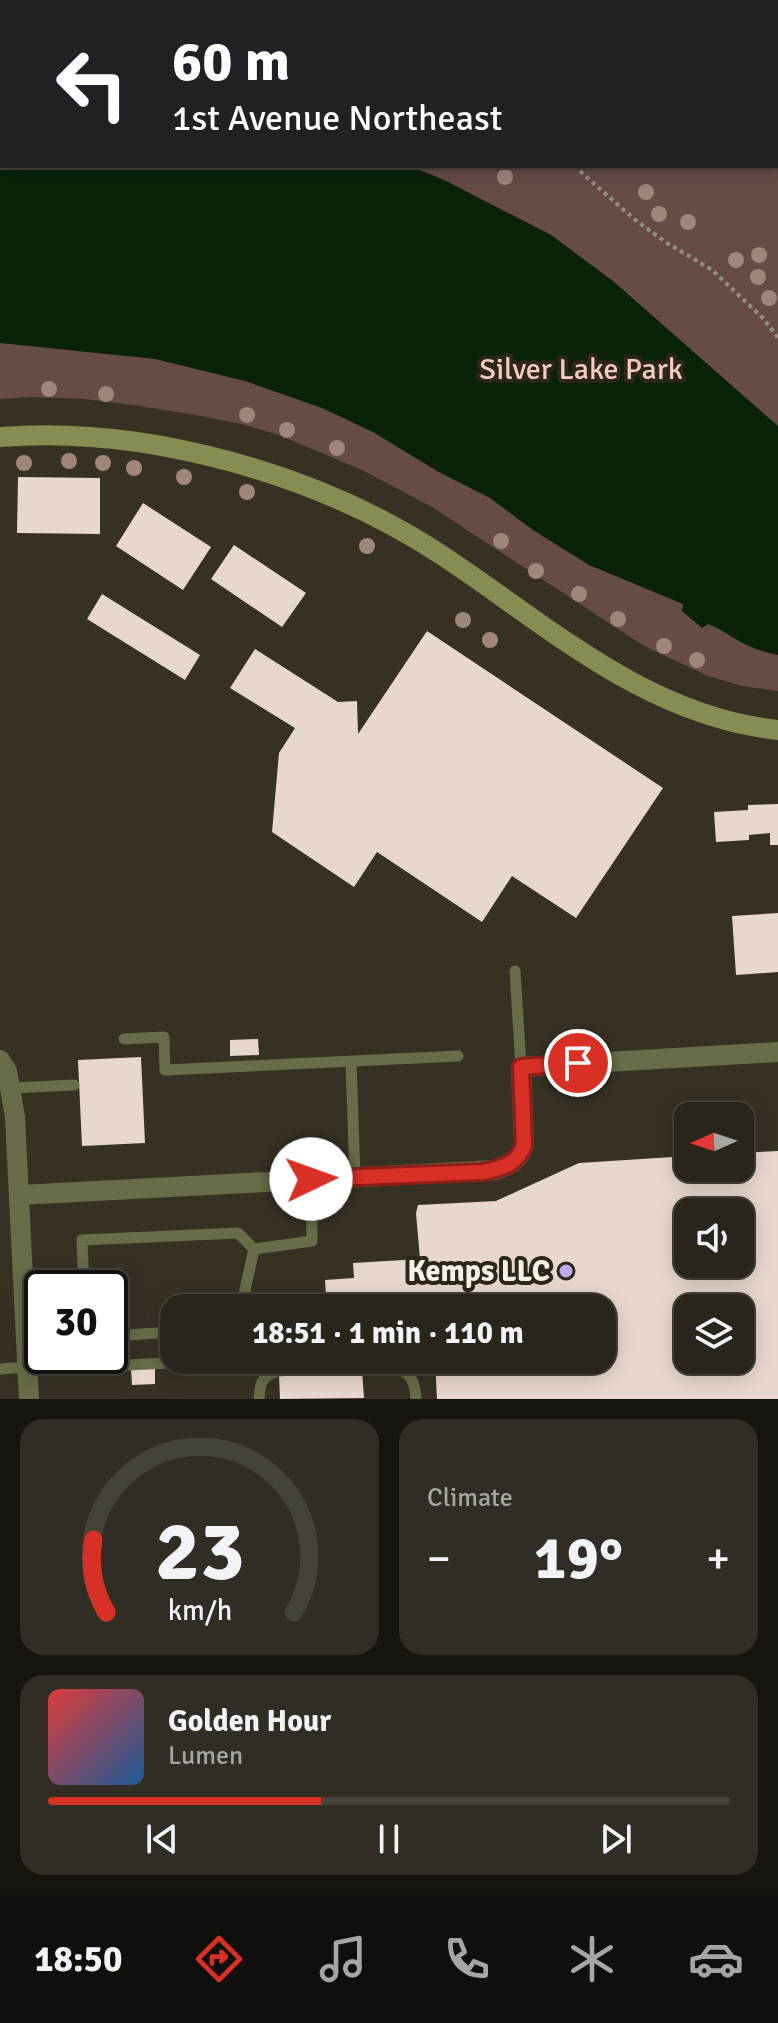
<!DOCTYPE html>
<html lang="en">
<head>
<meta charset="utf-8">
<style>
  :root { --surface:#29251b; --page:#312d24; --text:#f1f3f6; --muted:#a5a5a3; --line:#45423a; --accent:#d93025 }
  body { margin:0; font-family:Signika,sans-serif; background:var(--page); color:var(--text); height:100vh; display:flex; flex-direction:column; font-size:30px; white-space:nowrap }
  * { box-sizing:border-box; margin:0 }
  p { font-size:26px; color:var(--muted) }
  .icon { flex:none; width:44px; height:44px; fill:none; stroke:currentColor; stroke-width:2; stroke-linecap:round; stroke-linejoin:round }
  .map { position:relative; height:1399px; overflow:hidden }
  .sheet { display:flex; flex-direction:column; gap:20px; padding:20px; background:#17140f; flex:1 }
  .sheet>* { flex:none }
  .top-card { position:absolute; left:0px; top:0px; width:778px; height:168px; box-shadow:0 4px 20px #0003,0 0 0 2px var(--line); background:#202124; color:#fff; overflow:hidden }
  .needle { width:52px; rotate:267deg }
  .fabs { position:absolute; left:674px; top:1102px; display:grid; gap:16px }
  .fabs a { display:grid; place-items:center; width:80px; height:80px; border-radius:16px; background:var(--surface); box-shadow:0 4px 20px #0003,0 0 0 2px var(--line); font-size:40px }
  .speed { position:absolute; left:24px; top:1270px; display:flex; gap:16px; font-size:40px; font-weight:700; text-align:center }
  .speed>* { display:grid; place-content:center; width:104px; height:104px; border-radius:50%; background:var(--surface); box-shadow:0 4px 20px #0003,0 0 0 2px var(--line); line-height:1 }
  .speed .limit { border:4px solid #111; border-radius:12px; background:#fff; color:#111 }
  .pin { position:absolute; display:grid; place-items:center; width:68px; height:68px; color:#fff; margin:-34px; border:4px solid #fff; border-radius:50%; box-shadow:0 2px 8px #0007 }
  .me { position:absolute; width:88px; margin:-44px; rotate:87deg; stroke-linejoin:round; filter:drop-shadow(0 0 6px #0008) }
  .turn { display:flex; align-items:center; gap:28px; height:168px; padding:0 40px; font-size:36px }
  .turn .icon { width:104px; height:104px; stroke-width:2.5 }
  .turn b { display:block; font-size:56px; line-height:68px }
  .big { font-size:60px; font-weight:800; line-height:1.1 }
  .sheet .card { flex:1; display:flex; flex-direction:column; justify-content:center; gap:12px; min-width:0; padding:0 28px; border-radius:24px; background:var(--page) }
  .sheet .dial { align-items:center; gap:0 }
  .dial svg { height:208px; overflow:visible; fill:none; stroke:var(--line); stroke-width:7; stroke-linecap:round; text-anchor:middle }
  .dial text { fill:var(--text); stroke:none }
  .song { display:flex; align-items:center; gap:24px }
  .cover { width:96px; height:96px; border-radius:12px; background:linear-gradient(135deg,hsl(0 70% 55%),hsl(210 70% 35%)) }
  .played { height:8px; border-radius:4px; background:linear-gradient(90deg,var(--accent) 40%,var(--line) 40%) }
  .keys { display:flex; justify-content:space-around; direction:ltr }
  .heat { display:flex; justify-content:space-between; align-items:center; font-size:44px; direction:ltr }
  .sheet .tiles { flex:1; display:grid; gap:20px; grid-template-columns:1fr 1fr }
  .card:last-child { grid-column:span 2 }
  .trip { position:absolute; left:160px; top:1294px; width:456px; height:80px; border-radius:24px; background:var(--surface); box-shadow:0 4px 20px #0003,0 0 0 2px var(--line); font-weight:800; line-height:80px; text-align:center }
  .tabs { display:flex; height:128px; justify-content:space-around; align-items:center; background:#100f0b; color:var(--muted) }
  .tabs .icon { width:56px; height:56px }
  .tabs .current { color:var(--accent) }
  .tabs b { font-size:36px; color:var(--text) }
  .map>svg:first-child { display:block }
  .green { fill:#664b47; fill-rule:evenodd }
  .water { fill:#0a2208 }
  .building { fill:#e8d7cc; fill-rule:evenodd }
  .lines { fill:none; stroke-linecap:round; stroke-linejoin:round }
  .path { stroke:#938e83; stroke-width:4; stroke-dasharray:4 4; stroke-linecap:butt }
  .lane { stroke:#686c48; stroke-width:11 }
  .street { stroke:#686c48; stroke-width:20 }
  .secondary { stroke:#868c52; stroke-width:20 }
  .tree { fill:#a0857b }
  .route-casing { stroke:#8d1f18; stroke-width:20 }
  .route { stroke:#d93025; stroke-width:14 }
  .poi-dot { fill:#c2a8f2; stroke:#2d271a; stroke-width:3 }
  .labels { text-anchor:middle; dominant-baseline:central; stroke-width:8; stroke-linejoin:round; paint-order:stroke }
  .park-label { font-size:30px; fill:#f6c9c3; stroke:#2d271a }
  .poi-label { font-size:30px; font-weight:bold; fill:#f6f1e9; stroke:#2d271a; text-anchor:end }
</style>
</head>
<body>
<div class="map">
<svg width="778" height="1399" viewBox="0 0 778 1399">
  <rect width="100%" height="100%" fill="#373124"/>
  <path class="green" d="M0 0H778V691L742 686 708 676 644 646 432 507 362 470 279 435 241 424 201 416 134 405 84 399 31 397 0 399ZM2 2H776V166H2Z"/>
  <path class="water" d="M0 80H2V166H411L448 182 551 235 613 281 778 426V655C764 652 751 648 739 641 728 635 720 628 708 624L702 628 682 611 683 604 589 565 533 530 490 498 437 471 373 432 322 408 245 381 155 359 0 343Z"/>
  <g class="building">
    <polygon points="18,477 100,478 100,534 17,533"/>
    <polygon points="143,503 211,547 183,590 116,546"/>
    <polygon points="234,545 306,593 282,627 211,579"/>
    <polygon points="102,594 200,655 185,680 87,619"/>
    <polygon points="427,631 663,788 576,918 512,876 482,922 377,852 354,887 272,832 279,753 295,728 230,688 255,649 338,702 357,701 358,734"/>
    <polygon points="778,804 778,845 770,845 770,833 749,835 749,840 716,842 714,812 748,810 748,805"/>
    <polygon points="778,913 778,972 736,975 732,916"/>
    <polygon points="258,1039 259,1055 230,1056 230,1040"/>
    <polygon points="141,1057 145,1143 82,1146 78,1060"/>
    <path d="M778 1151V1399H437L435 1360H602V1308H290V1299L326 1296 325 1280 354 1278 353 1263 420 1259 416 1213 418 1205 496 1201 579 1163 688 1156V1168H740V1153ZM688 1212H740V1264H688ZM688 1308H740V1360H688Z"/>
    <polygon points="155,1368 155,1384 132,1385 131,1369"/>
    <polygon points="362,1370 364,1398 280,1399 279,1374"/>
  </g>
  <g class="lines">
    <g class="path">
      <polyline points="252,0 255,2"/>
      <polyline points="574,166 634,219 664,241 712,270 764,319 778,338"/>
    </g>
    <g class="lane">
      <polyline points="515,971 521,1067"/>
      <polyline points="124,1039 164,1037 165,1070 458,1056"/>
      <polyline points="351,1062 355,1176"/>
      <polyline points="11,1088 74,1085"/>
      <polyline points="84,1288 82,1240 238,1233 254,1249"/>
      <polyline points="241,1308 254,1249 312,1241 311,1179"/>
      <polyline points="110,1336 174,1332"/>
      <polyline points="0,1369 27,1367"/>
      <polyline points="28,1370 228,1360"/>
      <path d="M259 1399C260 1383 261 1377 277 1371L378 1365C403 1368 415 1372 416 1399"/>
    </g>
    <g class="street">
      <polyline points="0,1060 7,1071 15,1117 29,1399"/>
      <path d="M20 1195 495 1170C511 1164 519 1161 524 1145L521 1067 778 1052"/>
    </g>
    <path class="secondary" d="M0 437C147 425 321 475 443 556 549 626 646 716 778 730"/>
  </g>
  <g class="tree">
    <circle cx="505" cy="177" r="8"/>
    <circle cx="646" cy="192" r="8"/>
    <circle cx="659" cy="214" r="8"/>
    <circle cx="688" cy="222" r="8"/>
    <circle cx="759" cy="255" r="8"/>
    <circle cx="736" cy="260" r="8"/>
    <circle cx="758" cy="277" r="8"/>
    <circle cx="769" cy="298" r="8"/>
    <circle cx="49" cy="389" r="8"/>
    <circle cx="106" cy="394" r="8"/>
    <circle cx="247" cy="415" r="8"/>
    <circle cx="287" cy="430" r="8"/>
    <circle cx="337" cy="448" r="8"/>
    <circle cx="69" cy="461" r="8"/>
    <circle cx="24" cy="463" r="8"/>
    <circle cx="103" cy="463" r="8"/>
    <circle cx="134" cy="468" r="8"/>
    <circle cx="184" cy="477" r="8"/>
    <circle cx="247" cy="492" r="8"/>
    <circle cx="501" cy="541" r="8"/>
    <circle cx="367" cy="546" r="8"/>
    <circle cx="536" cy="571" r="8"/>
    <circle cx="579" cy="594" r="8"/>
    <circle cx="618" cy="619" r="8"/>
    <circle cx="463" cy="620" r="8"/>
    <circle cx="490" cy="640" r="8"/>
    <circle cx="664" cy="646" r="8"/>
    <circle cx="697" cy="660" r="8"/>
  </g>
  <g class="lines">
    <defs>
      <path id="route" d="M311 1179 482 1172C501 1169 518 1164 524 1145L521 1067 578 1063"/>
    </defs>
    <use href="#route" class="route-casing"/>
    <use href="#route" class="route"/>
  </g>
  <circle class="poi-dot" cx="566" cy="1271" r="8"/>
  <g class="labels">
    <g class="park-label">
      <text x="581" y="369">Silver Lake Park</text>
    </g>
    <g class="poi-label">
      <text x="550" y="1271">Kemps LLC</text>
    </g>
  </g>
</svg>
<div class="fabs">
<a><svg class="needle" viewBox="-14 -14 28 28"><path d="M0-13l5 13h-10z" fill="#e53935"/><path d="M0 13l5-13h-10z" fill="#a5a5a3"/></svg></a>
<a><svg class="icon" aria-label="sound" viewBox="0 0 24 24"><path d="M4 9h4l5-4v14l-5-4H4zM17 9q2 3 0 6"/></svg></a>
<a><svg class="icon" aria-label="layers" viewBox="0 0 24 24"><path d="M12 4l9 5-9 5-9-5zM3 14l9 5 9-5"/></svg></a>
</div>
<div class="speed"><div class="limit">30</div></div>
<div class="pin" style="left:578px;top:1063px;background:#d93025"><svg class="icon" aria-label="arrive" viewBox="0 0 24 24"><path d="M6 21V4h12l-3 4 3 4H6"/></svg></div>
<svg class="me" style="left:311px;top:1179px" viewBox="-20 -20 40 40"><circle r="19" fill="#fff"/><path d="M0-13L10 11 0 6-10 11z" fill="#d93025"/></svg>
<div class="trip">18:51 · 1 min · 110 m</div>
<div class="top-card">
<div class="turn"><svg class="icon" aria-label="left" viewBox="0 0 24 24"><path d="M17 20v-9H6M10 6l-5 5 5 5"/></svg><div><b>60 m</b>1st Avenue Northeast</div></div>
</div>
</div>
<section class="sheet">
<div class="tiles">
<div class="card dial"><svg viewBox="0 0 100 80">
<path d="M14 69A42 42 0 1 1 86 69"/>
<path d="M14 69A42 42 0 0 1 9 41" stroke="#d93025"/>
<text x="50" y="56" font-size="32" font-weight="700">23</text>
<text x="50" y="72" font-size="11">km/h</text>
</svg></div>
<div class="card"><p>Climate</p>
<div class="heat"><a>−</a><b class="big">19°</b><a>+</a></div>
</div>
<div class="card">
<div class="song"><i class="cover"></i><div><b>Golden Hour</b><p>Lumen</p></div></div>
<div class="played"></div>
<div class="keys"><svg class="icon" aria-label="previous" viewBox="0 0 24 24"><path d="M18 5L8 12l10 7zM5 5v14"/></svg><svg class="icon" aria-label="pause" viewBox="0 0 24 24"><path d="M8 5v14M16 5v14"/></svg><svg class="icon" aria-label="next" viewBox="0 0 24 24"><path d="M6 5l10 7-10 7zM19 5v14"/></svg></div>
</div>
</div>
</section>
<nav class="tabs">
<b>18:50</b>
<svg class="icon current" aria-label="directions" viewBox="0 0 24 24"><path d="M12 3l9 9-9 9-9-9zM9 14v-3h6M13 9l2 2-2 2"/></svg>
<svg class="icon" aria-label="music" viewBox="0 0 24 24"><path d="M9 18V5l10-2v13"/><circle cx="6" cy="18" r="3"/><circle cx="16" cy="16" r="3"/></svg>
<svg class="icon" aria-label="phone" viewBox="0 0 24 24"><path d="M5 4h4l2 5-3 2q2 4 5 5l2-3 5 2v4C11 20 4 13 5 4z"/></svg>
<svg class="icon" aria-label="climate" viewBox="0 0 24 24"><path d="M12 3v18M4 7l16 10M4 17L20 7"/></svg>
<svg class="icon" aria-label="car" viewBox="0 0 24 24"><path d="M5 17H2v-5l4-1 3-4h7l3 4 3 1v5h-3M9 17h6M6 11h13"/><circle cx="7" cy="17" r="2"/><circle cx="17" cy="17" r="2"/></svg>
</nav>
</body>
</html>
